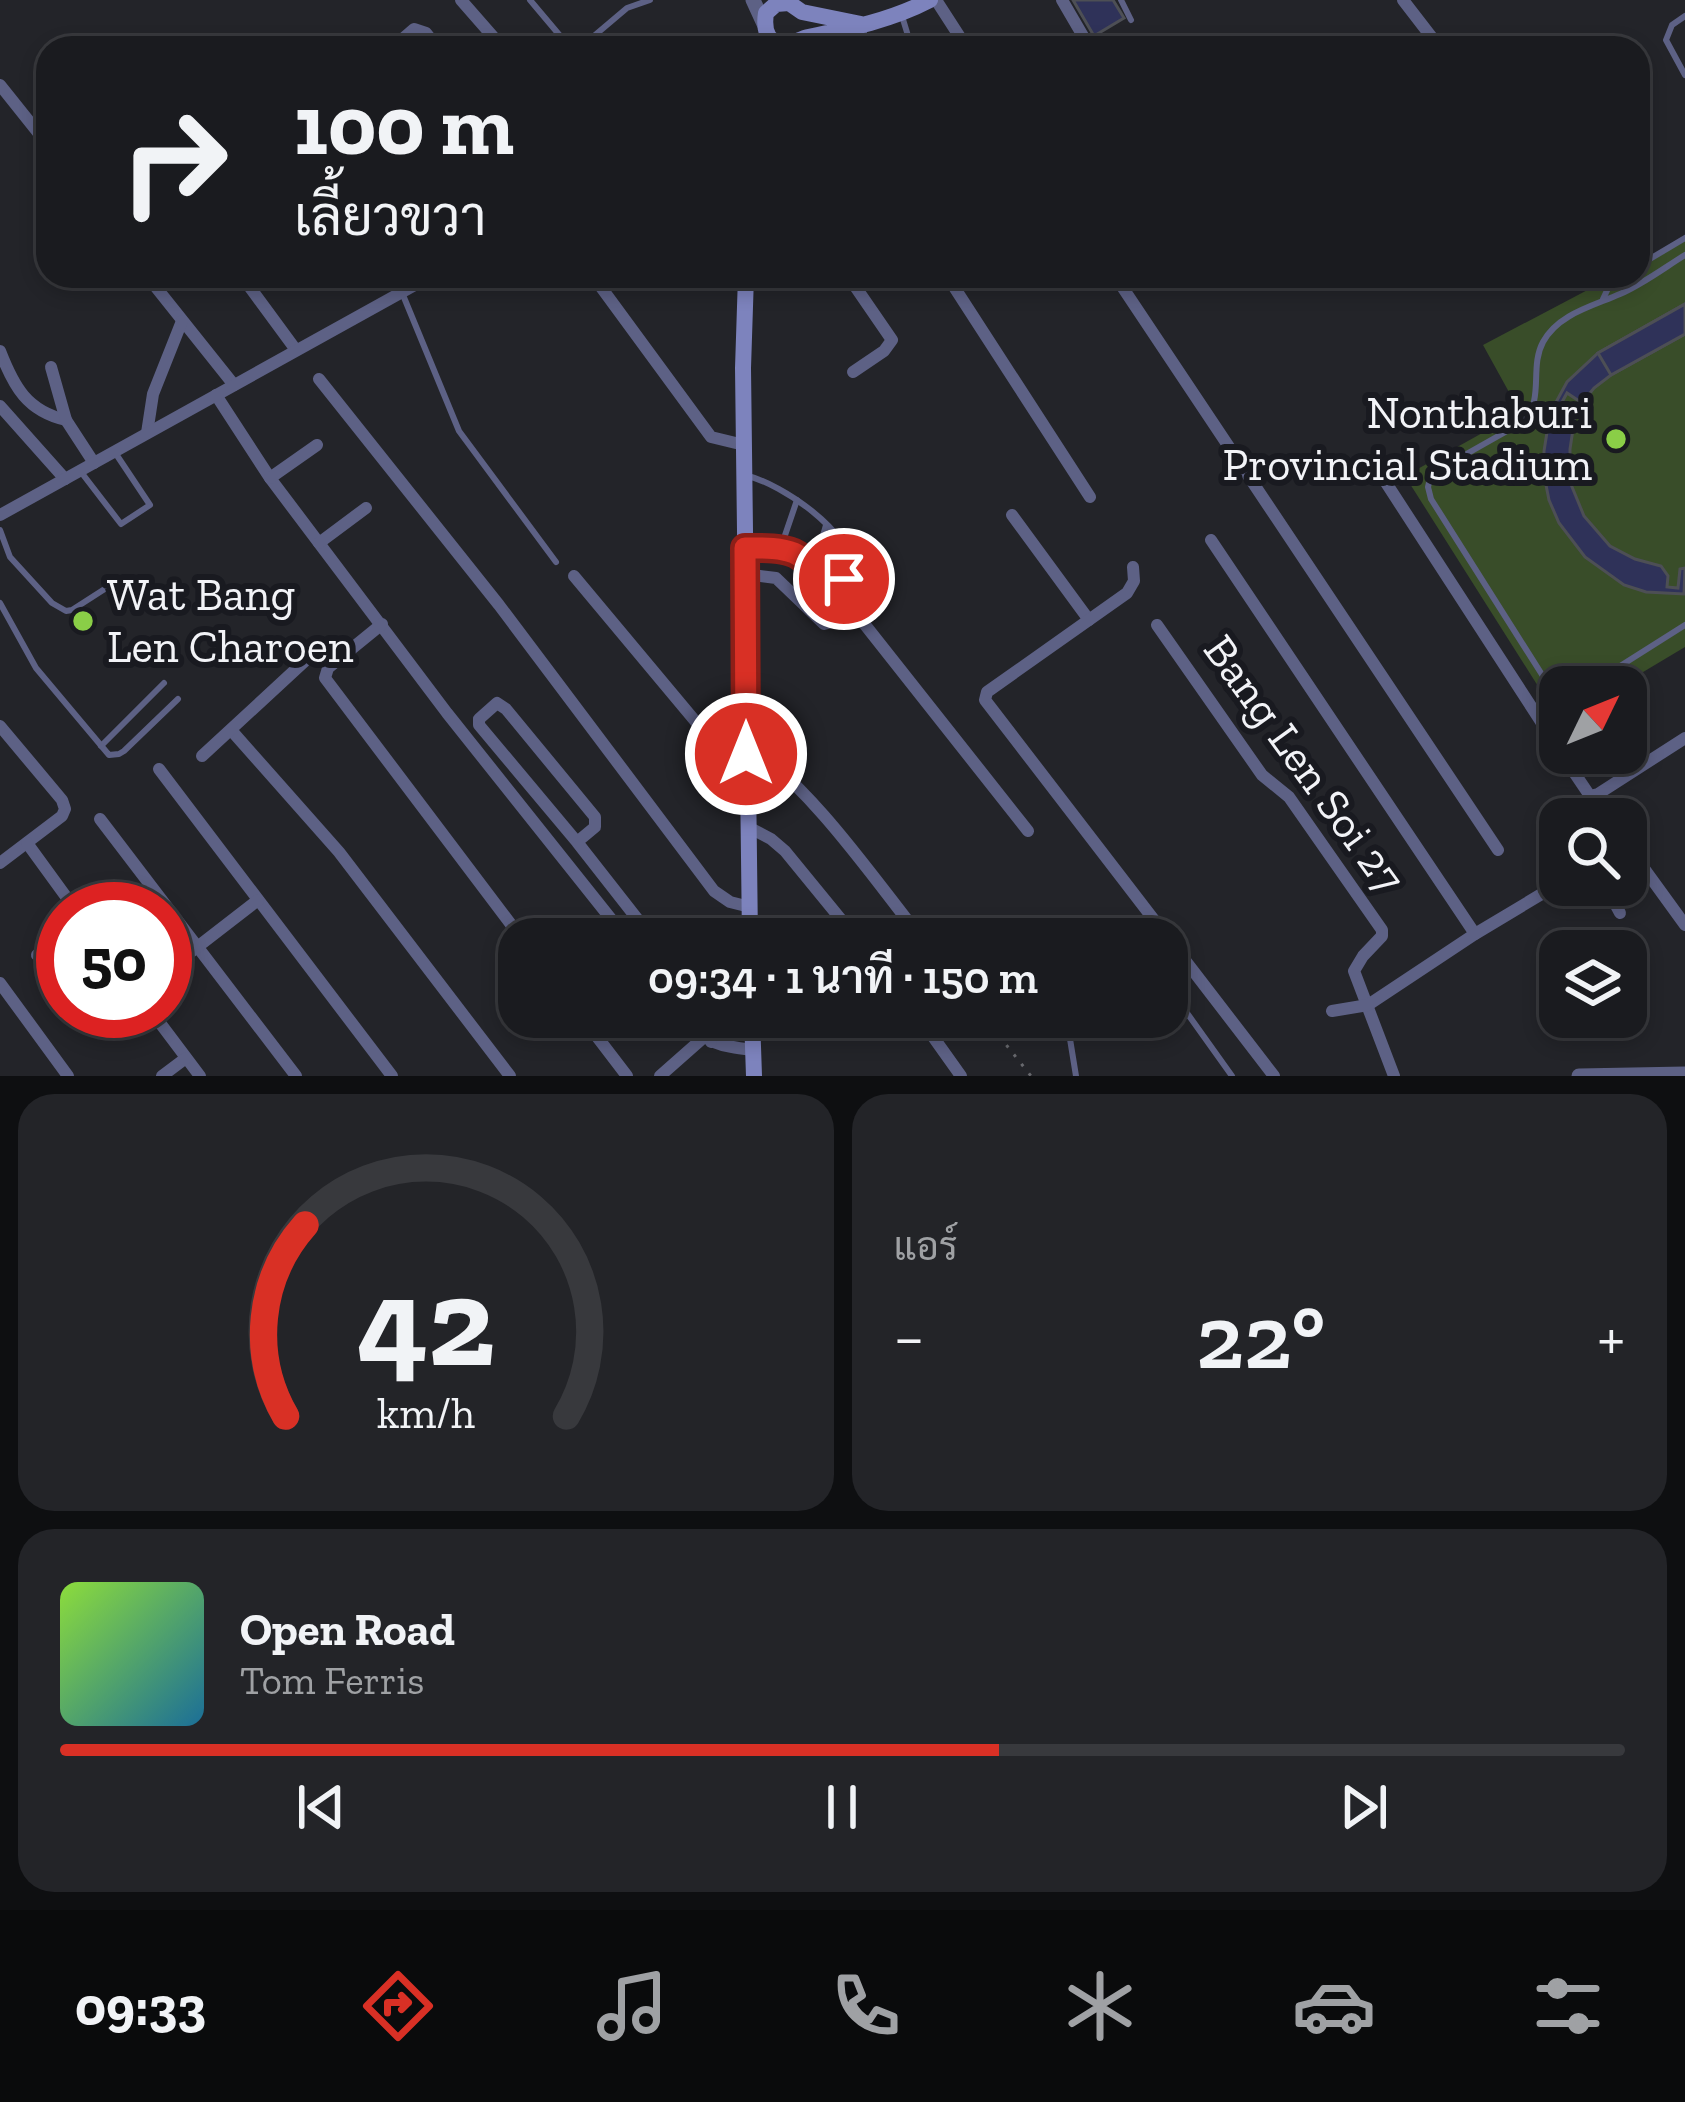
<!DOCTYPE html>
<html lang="th">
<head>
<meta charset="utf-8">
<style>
  :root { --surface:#1a1b1f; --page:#232428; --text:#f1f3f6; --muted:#9fa1a4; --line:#38393d; --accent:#d93025 }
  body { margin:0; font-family:"Zilla Slab",Sarabun,serif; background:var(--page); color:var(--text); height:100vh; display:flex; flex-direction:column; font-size:45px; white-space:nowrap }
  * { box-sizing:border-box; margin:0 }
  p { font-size:39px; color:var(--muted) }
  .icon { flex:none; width:66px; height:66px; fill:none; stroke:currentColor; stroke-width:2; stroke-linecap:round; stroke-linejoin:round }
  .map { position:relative; height:1076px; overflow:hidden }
  .panel { display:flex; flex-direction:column; gap:18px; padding:18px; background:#0e0f11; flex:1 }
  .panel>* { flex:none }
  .top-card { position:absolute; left:36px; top:36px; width:1614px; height:252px; border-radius:36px; box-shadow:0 6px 18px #0003,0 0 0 3px var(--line); background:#1a1b1f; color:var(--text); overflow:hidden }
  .needle { width:78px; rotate:47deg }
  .tools { position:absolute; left:1539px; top:666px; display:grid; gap:24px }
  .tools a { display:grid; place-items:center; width:108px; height:108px; border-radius:24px; background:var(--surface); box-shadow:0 6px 18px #0003,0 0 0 3px var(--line); font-size:60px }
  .speed { position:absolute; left:36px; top:882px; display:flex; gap:24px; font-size:60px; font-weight:700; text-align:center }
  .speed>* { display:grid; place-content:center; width:156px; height:156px; border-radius:50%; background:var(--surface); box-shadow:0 6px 18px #0003,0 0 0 3px var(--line); line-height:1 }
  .speed .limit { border:18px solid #d22; background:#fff; color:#111 }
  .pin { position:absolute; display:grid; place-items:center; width:102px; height:102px; color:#fff; margin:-51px; border:6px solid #fff; border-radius:50%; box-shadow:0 3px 12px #0007 }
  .me { position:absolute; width:132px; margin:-66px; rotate:0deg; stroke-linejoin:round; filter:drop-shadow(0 0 9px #0008) }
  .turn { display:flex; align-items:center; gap:42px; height:252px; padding:0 60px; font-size:54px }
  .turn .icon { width:156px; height:156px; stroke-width:2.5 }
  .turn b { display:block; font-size:84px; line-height:102px }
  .big { font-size:90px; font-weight:600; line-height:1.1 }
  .panel .tile { flex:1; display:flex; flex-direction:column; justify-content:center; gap:18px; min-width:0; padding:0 42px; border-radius:36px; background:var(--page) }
  .panel .dial { align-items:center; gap:0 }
  .dial svg { height:312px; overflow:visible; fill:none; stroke:var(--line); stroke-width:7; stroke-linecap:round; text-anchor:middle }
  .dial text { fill:var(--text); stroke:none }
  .song { display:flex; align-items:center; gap:36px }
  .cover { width:144px; height:144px; border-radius:18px; background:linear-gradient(135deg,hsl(90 70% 55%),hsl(200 70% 35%)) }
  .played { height:12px; border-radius:6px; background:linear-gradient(90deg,var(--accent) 60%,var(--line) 60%) }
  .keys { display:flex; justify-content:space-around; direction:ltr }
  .heat { display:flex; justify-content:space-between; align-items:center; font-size:66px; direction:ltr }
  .panel .tiles { flex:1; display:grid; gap:18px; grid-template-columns:1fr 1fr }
  .tile:last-child { grid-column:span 2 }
  .trip { position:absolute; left:498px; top:918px; width:690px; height:120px; border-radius:36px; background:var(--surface); box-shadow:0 6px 18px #0003,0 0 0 3px var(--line); font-weight:600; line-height:120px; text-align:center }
  .tabs { display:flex; height:192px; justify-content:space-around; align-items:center; background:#0a0b0c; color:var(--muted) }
  .tabs .icon { width:84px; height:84px }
  .tabs .selected { color:var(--accent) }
  .tabs b { font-size:54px; color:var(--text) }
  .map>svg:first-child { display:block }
  .green { fill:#394d29 }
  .building { fill:#2f3259; stroke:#4d4f55; stroke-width:3 }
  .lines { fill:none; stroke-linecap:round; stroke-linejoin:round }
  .path { stroke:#67686d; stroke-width:3; stroke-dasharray:3 9; stroke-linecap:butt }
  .service { stroke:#5d6185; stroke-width:6 }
  .minor { stroke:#5d6185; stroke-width:12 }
  .tertiary { stroke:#5d6185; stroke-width:15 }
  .secondary { stroke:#7d83bd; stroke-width:16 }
  .route-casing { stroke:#8d1f18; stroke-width:30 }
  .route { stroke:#d93025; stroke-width:21 }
  .poi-dot { fill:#8ace47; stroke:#191a20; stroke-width:4.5 }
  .labels { text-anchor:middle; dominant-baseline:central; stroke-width:12; stroke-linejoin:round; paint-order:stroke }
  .poi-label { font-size:45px; fill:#f2f3f7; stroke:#191a20; text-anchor:end }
  .street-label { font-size:45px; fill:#f2f3f7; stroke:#191a20 }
</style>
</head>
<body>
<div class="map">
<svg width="1685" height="1076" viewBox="0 0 1685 1076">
  <rect width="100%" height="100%" fill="#232429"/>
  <polygon class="green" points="1685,239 1685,647 1618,687 1560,687 1560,721 1405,476 1520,412 1483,345 1614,276 1638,276 1638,264"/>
  <g class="building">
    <polygon points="1073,0 1113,0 1124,18 1094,36"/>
    <polygon points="1685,304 1685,334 1611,375 1594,388 1582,403 1567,393 1561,404 1575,416 1570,449 1570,482 1584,516 1610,546 1635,559 1661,566 1668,576 1667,587 1678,588 1680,569 1685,568 1684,594 1646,592 1624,585 1585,557 1559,523 1549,500 1544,475 1544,451 1548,426 1555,404 1567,382 1598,353"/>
    <polygon points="1685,304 1685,334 1611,375 1598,353"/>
  </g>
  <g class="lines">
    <polyline class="path" points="984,1017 1031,1076"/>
    <g class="service">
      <polyline points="530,0 567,44 574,47 588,41 627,8 650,0"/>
      <polyline points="1121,0 1131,20"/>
      <polyline points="902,16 909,39 909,48"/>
      <polyline points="1685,16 1672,25 1666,40 1685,75"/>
      <polyline points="860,48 865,28"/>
      <polyline points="1638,266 1685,238"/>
      <polyline points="403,295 459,431 556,562"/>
      <polyline points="1603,299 1611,282 1621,276"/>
      <polyline points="81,472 121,524 150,505 116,454"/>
      <path d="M748 476C783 485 849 530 852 568 831 598 815 562 793 553 779 547 765 548 751 548"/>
      <polyline points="0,530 10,557 52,603 66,611 72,610 114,583"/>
      <polyline points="781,547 797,500"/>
      <polyline points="814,567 826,525"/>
      <polyline points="0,603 36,668 109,755 119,754 124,751 178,699"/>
      <polyline points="1587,687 1685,625"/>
      <path d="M1560 694 1553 692 1431 499 1428 487 1431 474 1523 422C1545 399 1529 368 1543 342 1558 314 1593 306 1620 294 1643 284 1664 268 1685 255"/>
      <polyline points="101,746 164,683"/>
      <polyline points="1177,999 1232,1076"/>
      <polyline points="1060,1017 1070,1039 1076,1076"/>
    </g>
    <g class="minor">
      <polyline points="461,0 503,48"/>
      <polyline points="936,0 967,48"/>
      <polyline points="1062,0 1090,48"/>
      <polyline points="1403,0 1440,48"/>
      <polyline points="392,48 414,29 426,33 438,48"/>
      <polyline points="0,85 48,145"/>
      <polyline points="147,276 234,385"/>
      <polyline points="848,276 892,340 884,351 853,372"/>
      <polyline points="947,276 1090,497"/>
      <polyline points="1115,276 1498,850"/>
      <polyline points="246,282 296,350"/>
      <polyline points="598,283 711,437 744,445"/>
      <path d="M0 351C14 387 27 411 66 420"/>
      <polyline points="51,367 66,420 94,463"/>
      <polyline points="319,379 499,605 714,891 730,902 750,907"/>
      <polyline points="216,395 270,478 447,713 627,939"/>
      <polyline points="0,406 65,479"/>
      <polyline points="147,433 153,394 182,321"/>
      <polyline points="270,478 317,445"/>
      <polyline points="1383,478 1560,751"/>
      <polyline points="0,515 431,276"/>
      <polyline points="1012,515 1089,620"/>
      <polyline points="1211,540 1475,934"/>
      <polyline points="319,543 366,508"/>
      <polyline points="1133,567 1134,581 1127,593 987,692 985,700 1274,1076"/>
      <polyline points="745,574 776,578 824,624 855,616 862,621 1028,831"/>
      <polyline points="574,576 706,734 746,754"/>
      <polyline points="382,624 328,668 325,678 522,939"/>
      <polyline points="1157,625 1262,775 1289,797 1382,930 1382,936 1363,956 1354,971 1394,1076"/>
      <polyline points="0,726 62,800 65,809 62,816 0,863"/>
      <polyline points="231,730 339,852 510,1076"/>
      <path d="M747 743C817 795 868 871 922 939"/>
      <polyline points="1561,753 1590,796 1598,794 1685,738"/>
      <polyline points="202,756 307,659"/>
      <polyline points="159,769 392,1076"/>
      <polyline points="100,819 296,1076"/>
      <polyline points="748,827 771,839 785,851 857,939"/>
      <polyline points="1626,836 1631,812"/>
      <polyline points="1626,841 1627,845 1685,925"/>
      <polyline points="577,842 595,827 595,817 506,709 497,703 479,719 479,725 577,842 653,939"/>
      <polyline points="27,843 75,909"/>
      <polyline points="1557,884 1550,857 1560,849"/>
      <polyline points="1605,885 1620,913"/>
      <polyline points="37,955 63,935"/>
      <polyline points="165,972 258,900"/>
      <polyline points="0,983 68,1076"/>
      <polyline points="151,1011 200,1076"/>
      <polyline points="1332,1011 1368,1005 1475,934 1560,883"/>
      <polyline points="582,1017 627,1076"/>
      <path d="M685 1017C706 1044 720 1046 752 1050"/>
      <polyline points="707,1017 711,1042"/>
      <polyline points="919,1017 961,1076"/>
      <polyline points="83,1026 104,1011"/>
      <polyline points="162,1076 186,1058"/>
      <polyline points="660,1076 703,1038"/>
    </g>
    <g class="tertiary">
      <polyline points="753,0 764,24"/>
      <polyline points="1579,1076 1685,1074"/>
    </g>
    <g class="secondary">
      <path d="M861 24 802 12 789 3 776 4 766 13C764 26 765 41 780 44 790 46 799 39 808 37 849 29 892 20 930 0"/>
      <polyline points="746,276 743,368 750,939"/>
      <polyline points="752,1017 754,1076"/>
    </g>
  </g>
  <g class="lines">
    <defs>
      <path id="route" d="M746 754 745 548C761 548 779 547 794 553 813 562 822 583 844 579"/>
    </defs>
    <use href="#route" class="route-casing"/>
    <use href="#route" class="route"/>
  </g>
  <g class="poi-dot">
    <circle cx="1616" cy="439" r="12"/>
    <circle cx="83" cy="621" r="12"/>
  </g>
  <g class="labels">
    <g class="poi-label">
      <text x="1592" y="413">Nonthaburi<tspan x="1592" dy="52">Provincial Stadium</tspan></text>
      <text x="107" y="595" text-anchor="start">Wat Bang<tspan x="107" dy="52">Len Charoen</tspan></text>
    </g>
    <g class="street-label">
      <text transform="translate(1304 764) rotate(54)">Bang Len Soi 27</text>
    </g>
  </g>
</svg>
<div class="tools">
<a><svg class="needle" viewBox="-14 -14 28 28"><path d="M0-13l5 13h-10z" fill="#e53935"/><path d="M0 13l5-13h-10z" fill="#9fa1a4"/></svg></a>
<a><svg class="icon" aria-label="search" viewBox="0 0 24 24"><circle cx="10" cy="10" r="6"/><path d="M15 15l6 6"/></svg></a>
<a><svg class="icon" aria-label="layers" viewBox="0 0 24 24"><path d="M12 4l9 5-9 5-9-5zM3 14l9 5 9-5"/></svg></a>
</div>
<div class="speed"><div class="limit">50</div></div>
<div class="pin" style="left:844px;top:579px;background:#d93025"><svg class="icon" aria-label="arrive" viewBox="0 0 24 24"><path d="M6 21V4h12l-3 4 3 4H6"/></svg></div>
<svg class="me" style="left:746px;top:754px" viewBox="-20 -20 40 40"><circle r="17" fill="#d93025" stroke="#fff" stroke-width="3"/><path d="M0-11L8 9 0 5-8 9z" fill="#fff"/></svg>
<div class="trip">09:34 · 1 นาที · 150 m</div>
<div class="top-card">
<div class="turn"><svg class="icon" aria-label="right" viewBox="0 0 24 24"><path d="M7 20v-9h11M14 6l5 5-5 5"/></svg><div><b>100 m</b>เลี้ยวขวา</div></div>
</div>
</div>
<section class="panel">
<div class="tiles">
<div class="tile dial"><svg viewBox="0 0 100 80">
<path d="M14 69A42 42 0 1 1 86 69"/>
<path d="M14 69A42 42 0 0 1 19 20" stroke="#d93025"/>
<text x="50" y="56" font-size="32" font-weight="700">42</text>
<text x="50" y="72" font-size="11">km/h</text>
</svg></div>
<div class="tile"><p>แอร์</p>
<div class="heat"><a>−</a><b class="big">22°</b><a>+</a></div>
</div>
<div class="tile">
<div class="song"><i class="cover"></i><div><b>Open Road</b><p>Tom Ferris</p></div></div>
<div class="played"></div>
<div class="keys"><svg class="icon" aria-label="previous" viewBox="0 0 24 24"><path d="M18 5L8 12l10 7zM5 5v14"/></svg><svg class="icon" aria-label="pause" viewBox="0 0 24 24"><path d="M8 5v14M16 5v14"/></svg><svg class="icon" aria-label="next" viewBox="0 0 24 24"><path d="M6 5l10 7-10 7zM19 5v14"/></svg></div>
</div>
</div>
</section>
<nav class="tabs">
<b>09:33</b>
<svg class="icon selected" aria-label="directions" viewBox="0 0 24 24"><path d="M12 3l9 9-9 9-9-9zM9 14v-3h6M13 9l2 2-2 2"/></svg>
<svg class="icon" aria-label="music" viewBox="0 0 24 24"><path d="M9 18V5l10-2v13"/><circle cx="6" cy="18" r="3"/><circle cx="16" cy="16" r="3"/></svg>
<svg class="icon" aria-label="phone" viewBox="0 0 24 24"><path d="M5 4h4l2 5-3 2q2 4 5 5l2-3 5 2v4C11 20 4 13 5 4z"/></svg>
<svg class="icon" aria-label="climate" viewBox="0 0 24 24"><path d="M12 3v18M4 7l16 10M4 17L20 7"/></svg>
<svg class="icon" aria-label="car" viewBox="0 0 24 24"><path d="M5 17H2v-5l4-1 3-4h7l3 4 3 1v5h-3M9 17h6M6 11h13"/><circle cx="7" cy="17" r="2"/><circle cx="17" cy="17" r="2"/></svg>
<svg class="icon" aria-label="filters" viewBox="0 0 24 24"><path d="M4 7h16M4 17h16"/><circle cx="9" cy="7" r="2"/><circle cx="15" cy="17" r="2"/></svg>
</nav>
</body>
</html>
